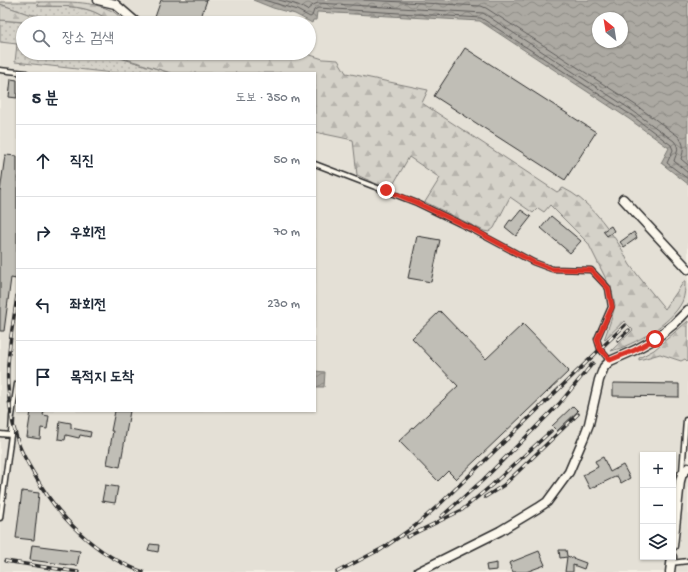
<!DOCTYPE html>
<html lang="ko">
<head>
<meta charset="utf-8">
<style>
	:root { --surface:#fff; --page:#f6f6f7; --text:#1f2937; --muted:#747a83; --line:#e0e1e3 }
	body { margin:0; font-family:"Gochi Hand","Poor Story",sans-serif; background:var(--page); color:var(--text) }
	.controls { position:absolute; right:12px; bottom:12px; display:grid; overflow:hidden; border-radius:0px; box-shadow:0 1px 3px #0004 }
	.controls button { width:36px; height:36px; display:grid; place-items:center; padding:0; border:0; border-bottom:1px solid var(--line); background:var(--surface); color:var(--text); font:20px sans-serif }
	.compass { position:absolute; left:592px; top:12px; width:36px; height:36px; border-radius:50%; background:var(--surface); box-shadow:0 1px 3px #0004; rotate:330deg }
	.stop { position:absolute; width:12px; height:12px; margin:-9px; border:3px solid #d93025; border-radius:50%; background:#fff }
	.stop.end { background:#d93025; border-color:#fff; box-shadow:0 1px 4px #0008 }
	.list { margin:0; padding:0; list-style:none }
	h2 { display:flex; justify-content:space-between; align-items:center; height:52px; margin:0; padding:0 16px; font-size:17px }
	h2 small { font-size:13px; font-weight:400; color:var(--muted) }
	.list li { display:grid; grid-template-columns:26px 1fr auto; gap:12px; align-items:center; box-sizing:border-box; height:72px; padding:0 16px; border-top:1px solid var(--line) }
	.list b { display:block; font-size:15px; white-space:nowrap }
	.list em { font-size:13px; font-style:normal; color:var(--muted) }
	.icon { flex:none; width:22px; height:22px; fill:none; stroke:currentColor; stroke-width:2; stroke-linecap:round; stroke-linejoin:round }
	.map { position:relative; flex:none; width:688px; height:572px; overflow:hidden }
	.search { position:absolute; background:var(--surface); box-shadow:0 1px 3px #0004; left:16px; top:16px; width:300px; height:44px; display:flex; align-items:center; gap:10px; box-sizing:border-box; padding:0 14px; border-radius:22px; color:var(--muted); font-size:15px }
	.panel { position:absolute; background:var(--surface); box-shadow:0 1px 3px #0004; left:16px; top:72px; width:300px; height:340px; border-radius:0px }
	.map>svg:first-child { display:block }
</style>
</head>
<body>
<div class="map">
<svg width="688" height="572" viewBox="0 0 688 572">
	<defs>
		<pattern id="grass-dots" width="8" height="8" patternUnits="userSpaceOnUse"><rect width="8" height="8" fill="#d5d2c9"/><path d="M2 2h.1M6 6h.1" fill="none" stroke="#b7b4ad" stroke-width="1.8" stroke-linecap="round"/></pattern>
		<pattern id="forest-firs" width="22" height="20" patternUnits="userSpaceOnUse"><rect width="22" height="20" fill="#d5d2c9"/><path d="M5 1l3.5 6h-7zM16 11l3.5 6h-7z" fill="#b7b4ad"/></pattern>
		<pattern id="water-waves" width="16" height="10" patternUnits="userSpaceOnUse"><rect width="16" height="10" fill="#aca9a2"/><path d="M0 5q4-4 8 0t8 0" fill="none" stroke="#8c8a84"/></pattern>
	</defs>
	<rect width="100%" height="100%" fill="#f3efe4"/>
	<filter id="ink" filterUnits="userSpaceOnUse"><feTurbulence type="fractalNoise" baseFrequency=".025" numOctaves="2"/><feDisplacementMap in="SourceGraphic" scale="8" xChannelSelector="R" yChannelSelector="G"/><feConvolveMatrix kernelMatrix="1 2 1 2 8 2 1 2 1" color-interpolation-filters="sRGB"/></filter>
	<g filter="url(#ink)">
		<!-- built -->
		<path fill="#e4e0d6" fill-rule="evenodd" d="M0,0h253l20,8 22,6 16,9 2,-3h3l1,-8 163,9 149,98 40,29 -8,16 27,20v388h-688zM23,23h286v30h-286zM17,73h298v338h-298zM643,455h30v102h-30z"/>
		<!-- grass -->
		<g fill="url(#grass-dots)" stroke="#807e7a">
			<path d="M0,2h39l-1,4c26,1 52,-3 73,17h-75l9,-6 -17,-3 -28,-10z"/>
			<polygon points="0,20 32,23 23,23 23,53 111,53 110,55 171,73 113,73 15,62 17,44 0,42"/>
		</g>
		<!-- forest -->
		<g fill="url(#forest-firs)" stroke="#807e7a">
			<path d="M39,2c24,0 54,-2 75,10 4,3 8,7 11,11h-14c-21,-20 -47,-16 -73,-17z"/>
			<polygon points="0,4 28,14 46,17 36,23 0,20"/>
			<path d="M111,53h61l17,6 2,-6h24l7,2 1,-2h81l19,6 15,1 8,13 82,17 -6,13 135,89 6,-4c25,12 42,35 57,58 4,6 6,13 10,19 11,15 23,29 35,44l20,-29c0,8 0,15 -3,22 -11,22 -48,43 -71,49l22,-21 -9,-9 -20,19 8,-23 3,-12 -3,-14 -24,-48 -38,-38 -6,7 -6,-4 -5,5 -23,-16 -16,31 -5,4 -5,-1 -59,-29 15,-24 -31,-21 -19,33 -33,-15 -4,-35 -38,-8v-59h-144l-61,-19z"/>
			<polygon points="688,321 688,362 685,359 681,361 660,354 639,360 639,358 654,350"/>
		</g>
		<!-- water -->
		<g fill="url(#water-waves)" stroke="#787772" fill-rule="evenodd">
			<path d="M253,0h435v184l-27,-21 8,-15 -40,-29 -149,-98 -163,-9 -1,8h-3l-1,3 -17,-9 -22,-6zM598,18h24v24h-24z"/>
			<polygon points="315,371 325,372 324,387 315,387"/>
		</g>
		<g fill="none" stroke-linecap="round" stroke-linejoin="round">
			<!-- shore -->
			<g stroke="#5f5d5b" stroke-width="1">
				<polyline points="264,0 297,10 310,17 312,16 314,10 318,8 481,18 631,115 671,145 673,150 667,163 688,179"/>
				<path d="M279,0l19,5 9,5 6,-5 5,-2 165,10 150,98 41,30c7,8 2,12 0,20l14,12"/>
				<path d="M364,0l117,6 5,2 151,98 41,30c7,8 6,14 3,23l7,6"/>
			</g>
		</g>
		<!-- building -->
		<g fill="#c0beb6" stroke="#2b2b2b">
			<polygon points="161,0 207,0 199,23 153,23"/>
			<polygon points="465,48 596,132 565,180 434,96"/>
			<polygon points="11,79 17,80 17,98 9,97"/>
			<polygon points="5,155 17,156 17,273 16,279 11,278 4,331 0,331 0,192"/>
			<polygon points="521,210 531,217 516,236 505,227 510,220 512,221"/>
			<polygon points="551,216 581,241 570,253 541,228"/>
			<polygon points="611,226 614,231 607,236 603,231"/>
			<polygon points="634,232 637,238 624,247 620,242"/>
			<polygon points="417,236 440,240 431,282 408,278"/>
			<polygon points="440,311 486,359 523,324 569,371 456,479 448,471 438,481 399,441 458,386 412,338"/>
			<polygon points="613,383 679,384 679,397 613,396"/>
			<polygon points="573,406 578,411 557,431 552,426"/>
			<polygon points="31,411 44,411 43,415 49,416 47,429 41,428 40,439 27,437"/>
			<polygon points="115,411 130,411 120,467 107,464 113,431 111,431"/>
			<polygon points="60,421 71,423 71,428 91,432 90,437 80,435 79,438 66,435 65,440 58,439"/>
			<polygon points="603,457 610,472 623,465 630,478 621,483 617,476 590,489 583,475 598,467 595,461"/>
			<polygon points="105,485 118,487 115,503 102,501"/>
			<polygon points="22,491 39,493 34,540 16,538"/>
			<polygon points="150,544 159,545 158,552 148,550"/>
			<polygon points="32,545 80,551 77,566 30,560"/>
			<polygon points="559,550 566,550 567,556 586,563 584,569 573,565 573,572 565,572 567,557 560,558"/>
			<polygon points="539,551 545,565 526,572 513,572 509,563"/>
			<polygon points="497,563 497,570 487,571 486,565"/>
		</g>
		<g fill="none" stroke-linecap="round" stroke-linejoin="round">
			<defs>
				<g id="lane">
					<polyline points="0,70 26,73"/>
					<polyline points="315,164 417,203 473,230 533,262 552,269 591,270 608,288 611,307 597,339 600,349 610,361"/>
					<polyline points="0,434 11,435 12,416 17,384"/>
					<polyline points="682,472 686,420"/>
					<polyline points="0,518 11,435"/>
					<polyline points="671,563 688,561"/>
				</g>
				<g id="street">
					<polyline points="98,0 115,4 137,23"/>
					<polyline points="623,199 688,269"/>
					<polyline points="673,546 680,481 682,474 688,468"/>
					<polyline points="418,572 500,531 538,508 547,502 569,472 584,437 589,424 599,380 604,367 610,361 635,350 655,339 674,324 688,310"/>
					<polyline points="670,572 672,557"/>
				</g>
			</defs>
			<!-- lane casing -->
			<use href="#lane" stroke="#2b2b2b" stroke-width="7"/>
			<!-- street casing -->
			<use href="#street" stroke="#2b2b2b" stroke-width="11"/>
			<!-- lane -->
			<use href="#lane" stroke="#fbf7ec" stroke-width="4"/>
			<!-- street -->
			<use href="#street" stroke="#fbf7ec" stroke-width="8"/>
			<defs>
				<g id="rail">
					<path d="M17,296c-4,30 -11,61 -9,91 1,16 3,33 8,48 3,14 11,27 18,39 24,43 61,81 109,98"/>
					<polyline points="618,340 629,330"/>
					<polyline points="485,497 504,485 578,414"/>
					<polyline points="441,517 483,480 559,404 593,363"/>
					<polyline points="407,537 462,510 492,485 551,431"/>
					<polyline points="379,551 415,526 441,503 625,325"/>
					<polyline points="5,561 78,572"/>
					<polyline points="337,572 383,548"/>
				</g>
			</defs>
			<!-- rail casing -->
			<use href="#rail" stroke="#2b2b2b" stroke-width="3.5"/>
			<!-- rail -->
			<use href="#rail" stroke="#fbf7ec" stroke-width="2" stroke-dasharray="6" stroke-linecap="butt"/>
		</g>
	</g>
	<g fill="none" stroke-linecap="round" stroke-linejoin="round" filter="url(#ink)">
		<!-- route -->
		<polyline stroke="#d93025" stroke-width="5" points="386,190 417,203 474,230 533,262 552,269 591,270 608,288 612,307 597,339 600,349 610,360 635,350 655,339"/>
	</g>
</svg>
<div class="controls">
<button>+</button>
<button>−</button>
<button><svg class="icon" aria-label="layers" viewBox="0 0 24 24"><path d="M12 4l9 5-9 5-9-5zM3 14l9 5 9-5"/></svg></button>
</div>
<svg class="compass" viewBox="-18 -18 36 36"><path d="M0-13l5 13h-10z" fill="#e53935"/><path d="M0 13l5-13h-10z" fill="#747a83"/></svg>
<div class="stop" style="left:655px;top:339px"></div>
<div class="stop end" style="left:386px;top:190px"></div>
<div class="search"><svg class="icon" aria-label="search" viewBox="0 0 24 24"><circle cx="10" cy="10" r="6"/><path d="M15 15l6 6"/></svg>장소 검색</div>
<section class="panel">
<h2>5 분<small>도보 · 350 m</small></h2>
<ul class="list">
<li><svg class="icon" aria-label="ahead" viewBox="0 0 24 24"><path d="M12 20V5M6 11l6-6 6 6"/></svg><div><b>직진</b></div><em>50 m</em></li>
<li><svg class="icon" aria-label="right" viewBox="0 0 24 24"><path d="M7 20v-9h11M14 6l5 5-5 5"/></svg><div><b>우회전</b></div><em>70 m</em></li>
<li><svg class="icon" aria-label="left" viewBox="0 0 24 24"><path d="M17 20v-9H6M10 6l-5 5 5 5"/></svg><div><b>좌회전</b></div><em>230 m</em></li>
<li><svg class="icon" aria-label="arrive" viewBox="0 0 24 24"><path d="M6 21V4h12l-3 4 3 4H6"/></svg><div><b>목적지 도착</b></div></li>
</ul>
</section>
</div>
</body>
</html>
